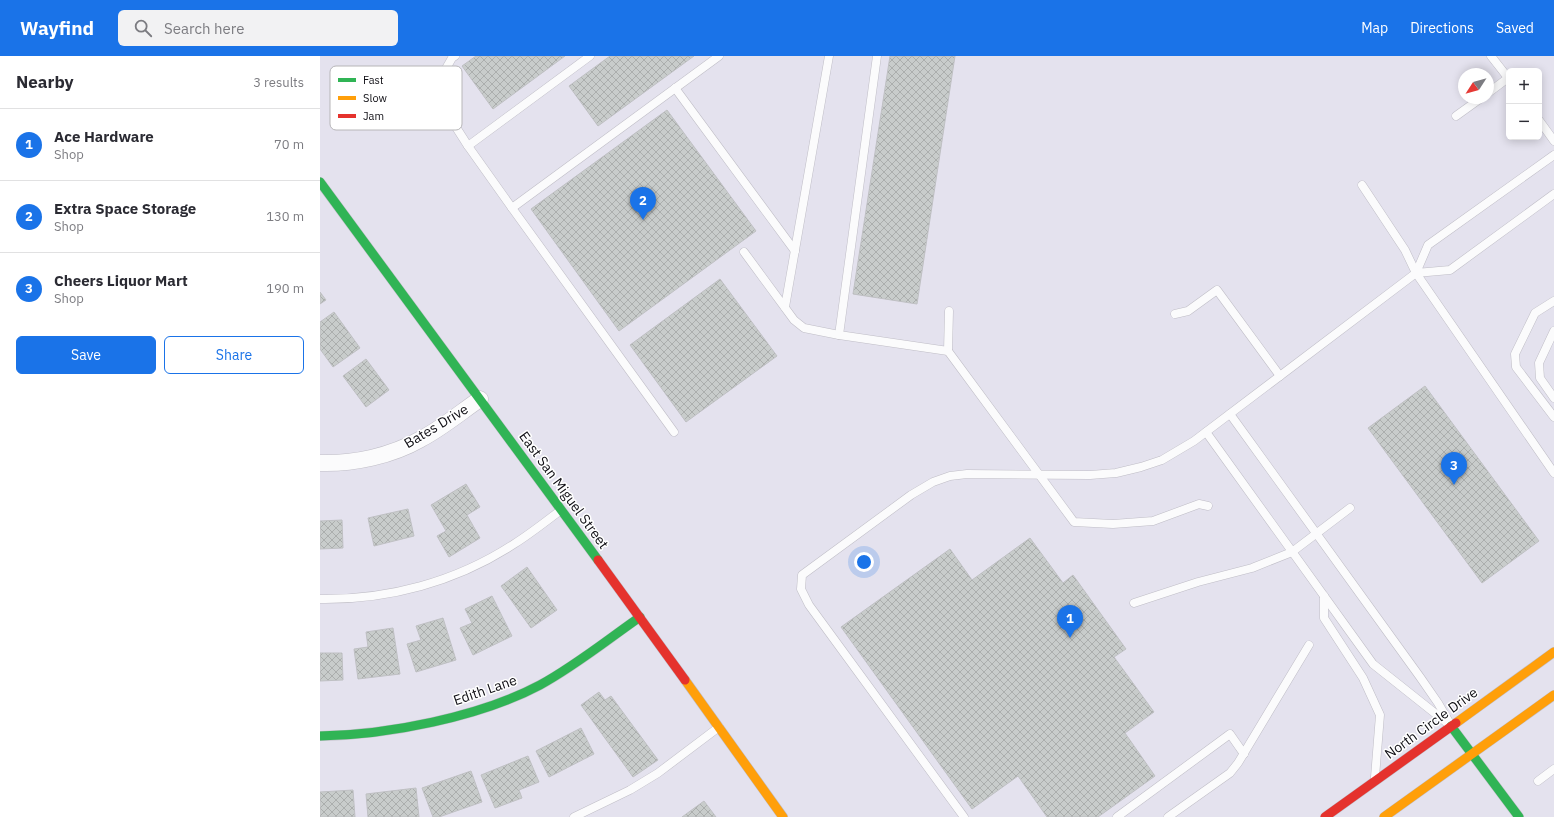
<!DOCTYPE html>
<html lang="en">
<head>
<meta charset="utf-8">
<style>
	:root { --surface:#fff; --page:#f2f2f3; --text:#2b2b33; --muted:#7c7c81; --line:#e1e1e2; --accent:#1a73e8 }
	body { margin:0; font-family:"IBM Plex Sans",sans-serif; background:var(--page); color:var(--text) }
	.controls { position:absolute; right:12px; top:12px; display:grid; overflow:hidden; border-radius:6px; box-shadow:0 2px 10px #0003 }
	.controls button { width:36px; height:36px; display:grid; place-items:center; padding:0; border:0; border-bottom:1px solid var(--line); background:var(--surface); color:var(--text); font:20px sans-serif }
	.compass { position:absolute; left:1138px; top:12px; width:36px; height:36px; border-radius:50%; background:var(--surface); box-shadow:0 2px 10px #0003; rotate:234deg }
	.you { position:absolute; left:544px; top:506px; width:14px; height:14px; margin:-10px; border:3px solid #fff; border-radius:50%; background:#1a73e8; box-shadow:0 0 0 6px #1a73e833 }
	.badge { display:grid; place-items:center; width:26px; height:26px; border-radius:50%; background:var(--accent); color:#fff; font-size:13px; font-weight:700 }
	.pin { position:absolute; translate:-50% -33px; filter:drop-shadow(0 1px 2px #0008) }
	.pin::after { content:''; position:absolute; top:21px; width:14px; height:12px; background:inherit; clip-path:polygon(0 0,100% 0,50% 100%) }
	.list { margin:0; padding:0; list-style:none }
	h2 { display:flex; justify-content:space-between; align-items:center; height:52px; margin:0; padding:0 16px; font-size:17px }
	h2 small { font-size:13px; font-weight:400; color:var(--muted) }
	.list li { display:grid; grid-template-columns:26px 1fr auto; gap:12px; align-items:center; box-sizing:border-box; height:72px; padding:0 16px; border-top:1px solid var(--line) }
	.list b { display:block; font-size:15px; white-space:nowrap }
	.list p { margin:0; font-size:13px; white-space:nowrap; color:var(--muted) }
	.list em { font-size:13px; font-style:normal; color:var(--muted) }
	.actions { display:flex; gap:8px; padding:12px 16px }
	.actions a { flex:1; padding:9px 0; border:1px solid var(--accent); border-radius:6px; text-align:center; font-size:14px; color:var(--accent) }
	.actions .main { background:var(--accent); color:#fff }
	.icon { flex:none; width:22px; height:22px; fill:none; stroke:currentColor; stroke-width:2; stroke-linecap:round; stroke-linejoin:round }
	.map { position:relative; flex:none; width:1234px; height:761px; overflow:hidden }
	header { display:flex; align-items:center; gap:24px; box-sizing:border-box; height:56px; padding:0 20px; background:var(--accent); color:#fff }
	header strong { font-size:19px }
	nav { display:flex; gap:22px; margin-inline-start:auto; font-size:14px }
	.search { width:280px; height:36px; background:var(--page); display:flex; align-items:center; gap:10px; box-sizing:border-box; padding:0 14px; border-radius:6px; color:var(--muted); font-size:15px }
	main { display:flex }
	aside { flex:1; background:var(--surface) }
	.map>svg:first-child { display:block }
</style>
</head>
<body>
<header>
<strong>Wayfind</strong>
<div class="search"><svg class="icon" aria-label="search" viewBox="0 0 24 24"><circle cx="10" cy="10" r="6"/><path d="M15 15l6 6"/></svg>Search here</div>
<nav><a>Map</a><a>Directions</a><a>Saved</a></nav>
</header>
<main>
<aside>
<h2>Nearby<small>3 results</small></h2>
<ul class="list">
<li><span class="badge">1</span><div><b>Ace Hardware</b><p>Shop</p></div><em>70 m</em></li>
<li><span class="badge">2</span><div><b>Extra Space Storage</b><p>Shop</p></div><em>130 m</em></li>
<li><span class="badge">3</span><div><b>Cheers Liquor Mart</b><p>Shop</p></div><em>190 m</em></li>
</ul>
<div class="actions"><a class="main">Save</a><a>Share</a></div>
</aside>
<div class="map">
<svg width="1234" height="761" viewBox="0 0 1234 761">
	<defs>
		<pattern id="building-cross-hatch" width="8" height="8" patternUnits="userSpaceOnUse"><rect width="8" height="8" fill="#c8cccb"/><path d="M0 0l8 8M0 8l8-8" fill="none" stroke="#abaead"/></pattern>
	</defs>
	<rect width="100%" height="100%" fill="#e4e2ee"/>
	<!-- building -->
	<g fill="url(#building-cross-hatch)" stroke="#bfc0c3">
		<polygon points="156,0 245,0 173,53 142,10"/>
		<polygon points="290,0 374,0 278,70 249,30"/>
		<polygon points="570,0 635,0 597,248 533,238"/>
		<polygon points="347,54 436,175 299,275 211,153"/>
		<polygon points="400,223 457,300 366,366 310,289"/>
		<polygon points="0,236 6,244 0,248"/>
		<polygon points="14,256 40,292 13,311 0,293 0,266"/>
		<polygon points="46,303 69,334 46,351 23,320"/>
		<polygon points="1105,330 1219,485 1162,527 1048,372"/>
		<polygon points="146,428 160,451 147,459 160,482 129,501 117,480 126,475 111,449"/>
		<polygon points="88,453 94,480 54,490 48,462"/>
		<polygon points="22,464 23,492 0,493 0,465"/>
		<polygon points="710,482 743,527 753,519 806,593 794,601 834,656 805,677 835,720 778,761 727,761 698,720 652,753 521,571 630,493 652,524"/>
		<polygon points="207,511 237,554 211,572 181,530"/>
		<polygon points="172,540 192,580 153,599 140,572 152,567 145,553"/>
		<polygon points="123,562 136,604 96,616 87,588 101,584 96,570"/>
		<polygon points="73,572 80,618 38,623 34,593 48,591 46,576"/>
		<polygon points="0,597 22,597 23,624 0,625"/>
		<polygon points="279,636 285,644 291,640 338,704 313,721 261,649"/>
		<polygon points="261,672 274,698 229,721 216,695"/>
		<polygon points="208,700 219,726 199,734 202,742 175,752 161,719"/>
		<polygon points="151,715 162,746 119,761 113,761 102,732"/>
		<polygon points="96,732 99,761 48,761 46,738"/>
		<polygon points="33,734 35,761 0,761 0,736"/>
		<polygon points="384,745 396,761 362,761"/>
	</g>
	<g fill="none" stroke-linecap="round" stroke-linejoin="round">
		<defs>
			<g id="lane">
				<polyline points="135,0 132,2 124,16 122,35 127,57 148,90 192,152 354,376"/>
				<polyline points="557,0 519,279 628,295"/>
				<polyline points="1171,0 1189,23"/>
				<polyline points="355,32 475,195"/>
				<polyline points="1168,37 1188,22"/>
				<polyline points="1136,60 1161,42"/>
				<polyline points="1219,64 1234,85"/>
				<polyline points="148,90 270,0"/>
				<polyline points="1234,99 1108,189 1096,217 1130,214 1234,138"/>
				<polyline points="1042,129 1085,194 1096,217 1234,417"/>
				<polyline points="192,152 399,0"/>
				<polyline points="424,196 474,264 484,272 519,279"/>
				<polyline points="1234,245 1215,257 1195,298 1196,311 1234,361"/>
				<polyline points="465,251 509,0"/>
				<polyline points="629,255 628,295 754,466 793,468 833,465 879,448 888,450"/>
				<polyline points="855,258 868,255 897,234 960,320"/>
				<polyline points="1234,275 1219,307 1220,322 1234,342"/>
				<polyline points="910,358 1100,621 1118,647 1129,666"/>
				<polyline points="886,376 1053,608 1131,670"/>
				<polyline points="1004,540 1004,562 1043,622 1060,659 1055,721"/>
				<path d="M0,543c68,1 136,-17 194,-55 16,-10 31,-22 47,-34"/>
				<polyline points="814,547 878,526 932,512 972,496 1030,452"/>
				<polyline points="1218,725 1234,713"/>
				<polyline points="254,761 310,734 338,717 399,671"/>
				<polyline points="644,761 489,549 481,533 482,519 591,439 613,426 630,420 647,418 770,419 796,417 821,411 842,404 874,385 1096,217"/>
				<polyline points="797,761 910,678 924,698"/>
				<polyline points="848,761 910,717 918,707 989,589"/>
			</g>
			<path id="street" d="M0,407c34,1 71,-7 101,-24 21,-11 40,-27 59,-40"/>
			<g id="fast">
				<polyline points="0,126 278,504"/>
				<polyline points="1131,670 1199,761"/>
				<path d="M0,680c67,-1 160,-19 220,-51 35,-19 67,-45 100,-68"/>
			</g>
			<g id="slow">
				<polyline points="365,624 463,761"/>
				<polyline points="1136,667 1234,596"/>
				<polyline points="1064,761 1234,639"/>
			</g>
			<g id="jam">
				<polyline points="278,504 365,624"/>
				<polyline points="1005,761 1136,667"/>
			</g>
		</defs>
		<!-- lane casing -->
		<use href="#lane" stroke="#bfbdc6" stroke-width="9"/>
		<!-- street casing -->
		<use href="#street" stroke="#bfbdc6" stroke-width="17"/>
		<!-- fast casing -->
		<use href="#fast" stroke="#bfbdc6" stroke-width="10"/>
		<!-- slow casing -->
		<use href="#slow" stroke="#bfbdc6" stroke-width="10"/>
		<!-- jam casing -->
		<use href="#jam" stroke="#bfbdc6" stroke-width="10"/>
		<!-- lane -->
		<use href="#lane" stroke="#fbfbfc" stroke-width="8"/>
		<!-- street -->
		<use href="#street" stroke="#fbfbfc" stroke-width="16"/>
		<!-- fast -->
		<use href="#fast" stroke="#30b455" stroke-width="9"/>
		<!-- slow -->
		<use href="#slow" stroke="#ff9f0a" stroke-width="9"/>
		<!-- jam -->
		<use href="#jam" stroke="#e5322d" stroke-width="9"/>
	</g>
	<g text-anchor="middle" stroke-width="3" stroke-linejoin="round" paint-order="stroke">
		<!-- street labels -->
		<g font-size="14" fill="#0e0d13" stroke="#fff">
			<text transform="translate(116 370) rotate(-31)" y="5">Bates Drive</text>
			<text transform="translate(244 434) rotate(54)" y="5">East San Miguel Street</text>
			<text transform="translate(165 634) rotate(-19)" y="5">Edith Lane</text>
			<text transform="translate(1111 667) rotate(-36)" y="5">North Circle Drive</text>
		</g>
	</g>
	<!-- legend -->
	<rect x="10" y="10" width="132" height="64" rx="6" fill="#fff" stroke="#b7b6b8" stroke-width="1"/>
	<rect x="18" y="22" width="18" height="4" fill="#30b455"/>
	<rect x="18" y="40" width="18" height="4" fill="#ff9f0a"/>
	<rect x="18" y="58" width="18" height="4" fill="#e5322d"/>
	<g font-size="11" fill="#0e0d13">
		<text x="43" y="28">Fast</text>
		<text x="43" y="46">Slow</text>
		<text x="43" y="64">Jam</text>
	</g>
</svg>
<div class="controls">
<button>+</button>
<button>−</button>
</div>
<svg class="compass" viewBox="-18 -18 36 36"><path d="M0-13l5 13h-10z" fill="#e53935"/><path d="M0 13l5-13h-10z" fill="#7c7c81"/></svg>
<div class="you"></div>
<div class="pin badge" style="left:750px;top:582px">1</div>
<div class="pin badge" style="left:323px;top:164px">2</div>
<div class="pin badge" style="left:1134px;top:429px">3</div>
</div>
</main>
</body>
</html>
